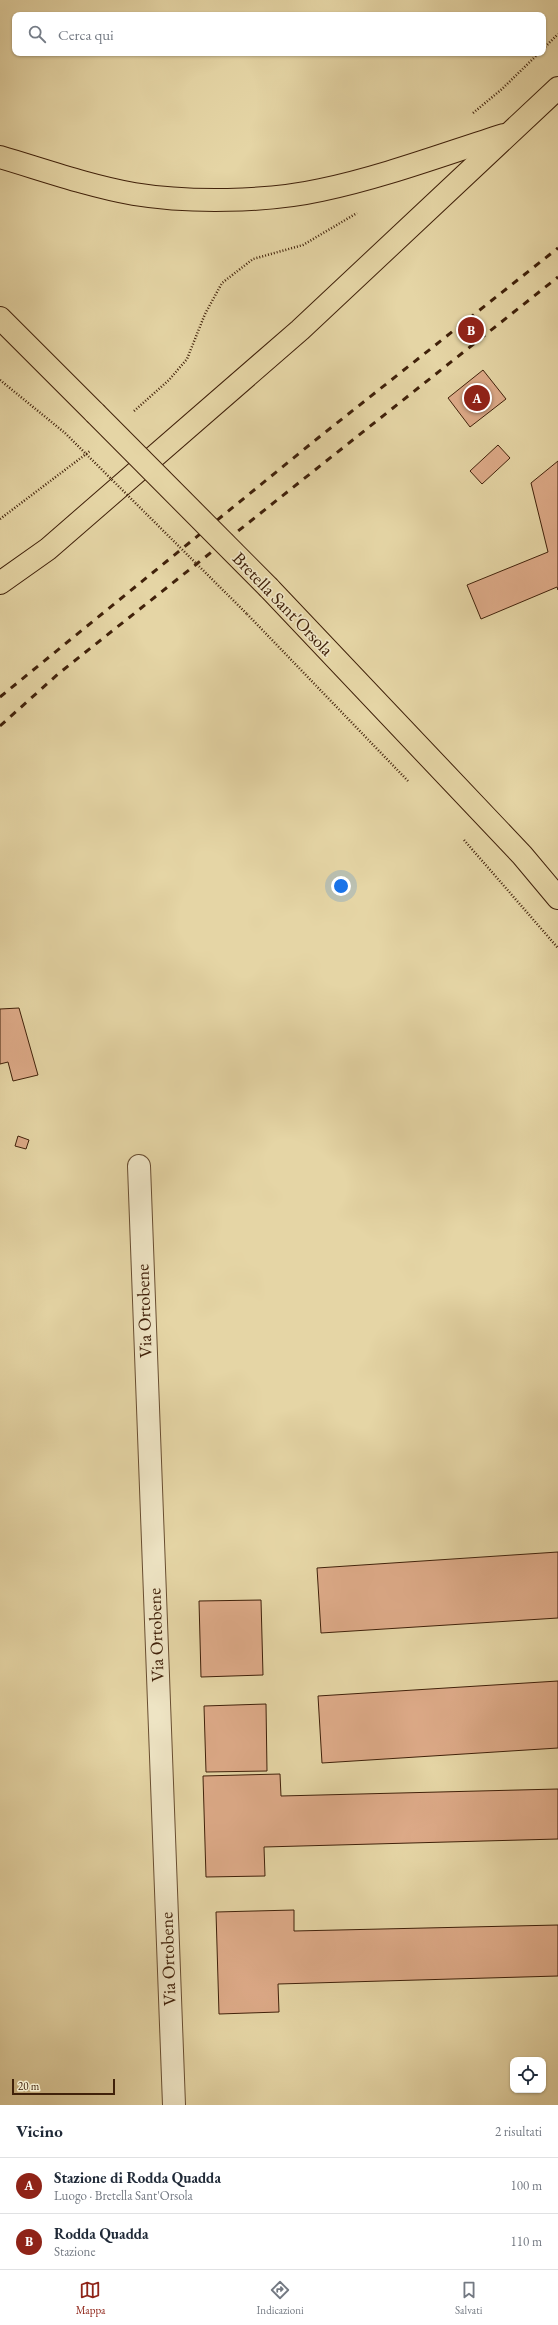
<!DOCTYPE html>
<html lang="it">
<head>
<meta charset="utf-8">
<style>
	:root { --surface:#fff; --page:#f6f6f7; --text:#1f2937; --muted:#747a83; --line:#e0e1e3; --accent:#8f2418 }
	body { margin:0; font-family:"EB Garamond",serif; background:var(--page); color:var(--text) }
	.controls { position:absolute; right:12px; bottom:12px; display:grid; overflow:hidden; border-radius:8px; box-shadow:0 1px 3px #0004 }
	.controls button { width:36px; height:36px; display:grid; place-items:center; padding:0; border:0; border-bottom:1px solid var(--line); background:var(--surface); color:var(--text); font:20px sans-serif }
	.scale { position:absolute; left:12px; bottom:10px; width:103px; box-sizing:border-box; padding-left:4px; border:2px solid #40210a; border-top:0; font-size:11px; line-height:14px; white-space:nowrap; color:#40210a; -webkit-text-stroke:3px #eee4c4; paint-order:stroke }
	.you { position:absolute; left:341px; top:886px; width:14px; height:14px; margin:-10px; border:3px solid #fff; border-radius:50%; background:#1a73e8; box-shadow:0 0 0 6px #1a73e833 }
	.badge { display:grid; place-items:center; width:26px; height:26px; border-radius:50%; background:var(--accent); color:#fff; font-size:13px; font-weight:700 }
	.pin { position:absolute; translate:-50% -50%; border:2px solid #fff; box-shadow:0 1px 4px #0006 }
	.list { margin:0; padding:0; list-style:none }
	h2 { display:flex; justify-content:space-between; align-items:center; height:52px; margin:0; padding:0 16px; font-size:17px }
	h2 small { font-size:13px; font-weight:400; color:var(--muted) }
	.list li { display:grid; grid-template-columns:26px 1fr auto; gap:12px; align-items:center; box-sizing:border-box; height:56px; padding:0 16px; border-top:1px solid var(--line) }
	.list b { display:block; font-size:15px; white-space:nowrap }
	.list p { margin:0; font-size:13px; white-space:nowrap; color:var(--muted) }
	.list em { font-size:13px; font-style:normal; color:var(--muted) }
	.icon { flex:none; width:22px; height:22px; fill:none; stroke:currentColor; stroke-width:2; stroke-linecap:round; stroke-linejoin:round }
	.map { position:relative; flex:none; width:558px; height:2105px; overflow:hidden }
	.search { position:absolute; background:var(--surface); box-shadow:0 1px 3px #0004; left:12px; right:12px; top:12px; height:44px; display:flex; align-items:center; gap:10px; box-sizing:border-box; padding:0 14px; border-radius:8px; color:var(--muted); font-size:15px }
	.sheet { height:164px; background:var(--surface) }
	nav { display:flex; justify-content:space-around; align-items:center; box-sizing:border-box; height:56px; border-top:1px solid var(--line); background:var(--surface); font-size:11px; color:var(--muted) }
	nav a { display:grid; justify-items:center; gap:2px }
	nav .on { color:var(--accent) }
	.map>svg:first-child { display:block }
</style>
</head>
<body>
<div class="map">
<svg width="558" height="2105" viewBox="0 0 558 2105">
	<rect width="100%" height="100%" fill="#e5d5a5"/>
	<filter id="stains"><feTurbulence type="fractalNoise" baseFrequency=".005" numOctaves="4"/><feColorMatrix values="0 0 0 0 .2 0 0 0 0 .09 0 0 0 0 .02 0 0 0 .5 -.17"/></filter>
	<radialGradient id="worn" r=".72"><stop offset=".6" stop-color="#630" stop-opacity="0"/><stop offset="1" stop-color="#630" stop-opacity=".3"/></radialGradient>
	<!-- building -->
	<g fill="#da8" stroke="#40210a">
		<polygon points="483,370 506,399 470,427 448,398"/>
		<polygon points="498,445 510,458 482,484 470,471"/>
		<polygon points="558,461 558,590 557,587 481,619 467,585 548,552 531,483"/>
		<polygon points="19,1008 38,1075 13,1081 8,1062 0,1064 0,1009"/>
		<polygon points="18,1136 29,1140 26,1149 15,1146"/>
		<polygon points="558,1552 558,1618 321,1633 317,1568"/>
		<polygon points="261,1600 263,1675 201,1677 199,1601"/>
		<polygon points="558,1681 558,1748 322,1763 318,1696"/>
		<polygon points="266,1704 267,1771 206,1772 204,1706"/>
		<polygon points="280,1774 281,1796 558,1789 558,1839 264,1847 265,1876 206,1877 203,1776"/>
		<polygon points="294,1910 294,1931 558,1925 558,1976 278,1984 279,2012 219,2014 216,1912"/>
	</g>
	<g fill="none" stroke-linecap="round" stroke-linejoin="round">
		<defs>
			<polyline id="minor" points="139,1166 174,2105"/>
			<g id="primary">
				<path d="M0,157c44,13 89,29 134,37 55,9 133,8 187,-4 62,-13 123,-36 183,-55"/>
				<polyline points="0,318 95,413"/>
				<polyline points="0,583 48,549 300,330 558,88"/>
				<polyline points="269,588 522,855 558,898"/>
			</g>
		</defs>
		<!-- minor casing -->
		<use href="#minor" stroke="#694e31" stroke-width="24"/>
		<!-- primary casing -->
		<use href="#primary" stroke="#40210a" stroke-width="24"/>
		<!-- path -->
		<g stroke="#40210a" stroke-width="2.5" stroke-dasharray="1 2" stroke-linecap="butt">
			<polyline points="543,49 558,34"/>
			<polyline points="473,113 502,89 539,53"/>
			<polyline points="0,380 65,433"/>
			<polyline points="134,411 169,380 187,359 205,314 222,283 253,259 303,245 357,213"/>
			<polyline points="0,519 90,451"/>
			<polyline points="247,614 408,781"/>
			<polyline points="464,840 558,948"/>
		</g>
		<!-- minor -->
		<use href="#minor" stroke="#eee4c4" stroke-width="22"/>
		<!-- primary -->
		<use href="#primary" stroke="#e5d5a5" stroke-width="22"/>
		<!-- rail -->
		<g stroke="#40210a" stroke-width="3" stroke-dasharray="7 7" stroke-linecap="butt">
			<polyline points="0,697 318,438 558,248"/>
			<polyline points="0,726 58,674 558,277"/>
		</g>
		<defs>
			<polyline id="primary-bridge" points="95,413 269,588"/>
		</defs>
		<!-- primary-bridge casing -->
		<use href="#primary-bridge" stroke="#40210a" stroke-width="24" stroke-linecap="butt"/>
		<!-- path-bridge -->
		<polyline stroke="#40210a" stroke-width="2.5" stroke-dasharray="1 2" stroke-linecap="butt" points="65,433 247,614"/>
		<!-- primary-bridge -->
		<use href="#primary-bridge" stroke="#e5d5a5" stroke-width="22"/>
	</g>
	<g text-anchor="middle" stroke-width="3.5" stroke-linejoin="round" paint-order="stroke">
		<!-- street labels -->
		<g font-size="18" fill="#40210a" stroke="#eee4c4">
			<text transform="translate(283 604) rotate(46)" y="6">Bretella Sant'Orsola</text>
			<text transform="translate(144 1311) rotate(-92)" y="6">Via Ortobene</text>
			<text transform="translate(156 1635) rotate(-92)" y="6">Via Ortobene</text>
			<text transform="translate(168 1959) rotate(-92)" y="6">Via Ortobene</text>
		</g>
	</g>
	<rect width="100%" height="100%" filter="url(#stains)"/>
	<rect width="100%" height="100%" fill="url(#worn)"/>
</svg>
<div class="controls">
<button><svg class="icon" aria-label="locate" viewBox="0 0 24 24"><circle cx="12" cy="12" r="6"/><path d="M12 2v4M12 18v4M2 12h4M18 12h4"/></svg></button>
</div>
<div class="scale">20 m</div>
<div class="you"></div>
<div class="pin badge" style="left:477px;top:398px">A</div>
<div class="pin badge" style="left:471px;top:330px">B</div>
<div class="search"><svg class="icon" aria-label="search" viewBox="0 0 24 24"><circle cx="10" cy="10" r="6"/><path d="M15 15l6 6"/></svg>Cerca qui</div>
</div>
<section class="sheet">
<h2>Vicino<small>2 risultati</small></h2>
<ul class="list">
<li><span class="badge">A</span><div><b>Stazione di Rodda Quadda</b><p>Luogo · Bretella Sant'Orsola</p></div><em>100 m</em></li>
<li><span class="badge">B</span><div><b>Rodda Quadda</b><p>Stazione</p></div><em>110 m</em></li>
</ul>
</section>
<nav>
<a class="on"><svg class="icon" aria-label="map" viewBox="0 0 24 24"><path d="M3 6l6-2 6 2 6-2v14l-6 2-6-2-6 2zM9 4v14M15 6v14"/></svg>Mappa</a>
<a><svg class="icon" aria-label="directions" viewBox="0 0 24 24"><path d="M12 3l9 9-9 9-9-9zM9 14v-3h6M13 9l2 2-2 2"/></svg>Indicazioni</a>
<a><svg class="icon" aria-label="saved" viewBox="0 0 24 24"><path d="M7 4h10v16l-5-4-5 4z"/></svg>Salvati</a>
</nav>
</body>
</html>
